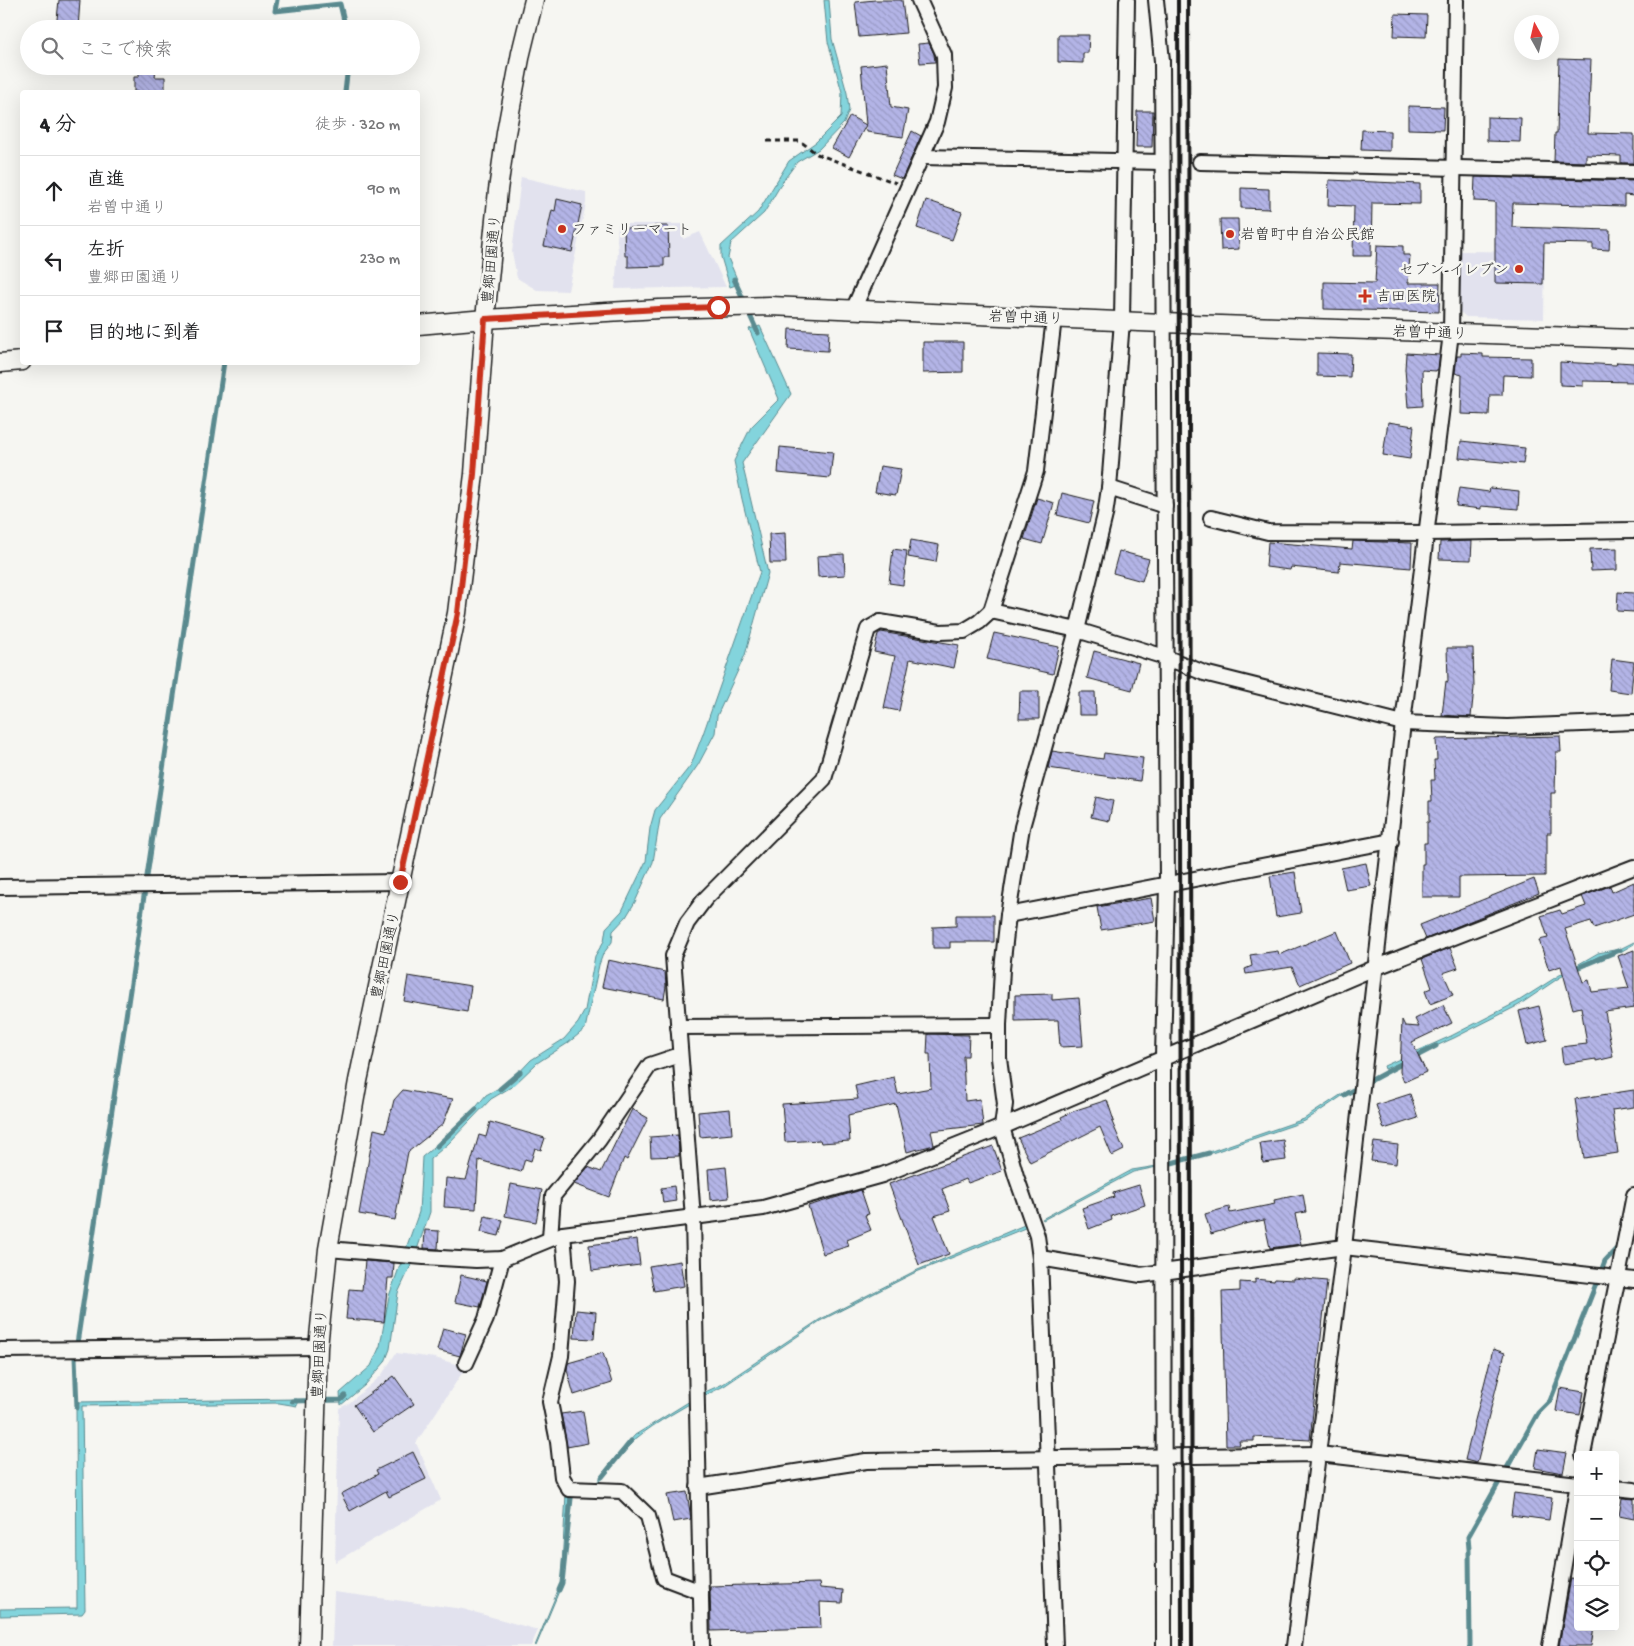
<!DOCTYPE html>
<html lang="ja">
<head>
<meta charset="utf-8">
<style>
	:root { --surface:#fff; --page:#f6f6f6; --text:#202124; --muted:#757577; --line:#e0e0e0 }
	body { margin:0; font-family:"Gochi Hand","Klee One",sans-serif; background:var(--page); color:var(--text) }
	.controls { position:absolute; right:15px; bottom:15px; display:grid; overflow:hidden; border-radius:5px; box-shadow:0 5px 20px #0002 }
	.controls button { width:45px; height:45px; display:grid; place-items:center; padding:0; border:0; border-bottom:1px solid var(--line); background:var(--surface); color:var(--text); font:25px sans-serif }
	.compass { position:absolute; left:1514px; top:15px; width:45px; height:45px; border-radius:50%; background:var(--surface); box-shadow:0 5px 20px #0002; rotate:352deg }
	.stop { position:absolute; width:15px; height:15px; margin:-11px; border:4px solid #c8321e; border-radius:50%; background:#fff }
	.stop.end { background:#c8321e; border-color:#fff; box-shadow:0 1px 5px #0008 }
	.list { margin:0; padding:0; list-style:none }
	h2 { display:flex; justify-content:space-between; align-items:center; height:65px; margin:0; padding:0 20px; font-size:21px }
	h2 small { font-size:16px; font-weight:400; color:var(--muted) }
	.list li { display:grid; grid-template-columns:32px 1fr auto; gap:15px; align-items:center; box-sizing:border-box; height:70px; padding:0 20px; border-top:1px solid var(--line) }
	.list b { display:block; font-size:19px; white-space:nowrap }
	.list p { margin:0; font-size:16px; white-space:nowrap; color:var(--muted) }
	.list em { font-size:16px; font-style:normal; color:var(--muted) }
	.icon { flex:none; width:28px; height:28px; fill:none; stroke:currentColor; stroke-width:2; stroke-linecap:round; stroke-linejoin:round }
	.map { position:relative; flex:none; width:1634px; height:1646px; overflow:hidden }
	.search { position:absolute; background:var(--surface); box-shadow:0 5px 20px #0002; left:20px; top:20px; width:400px; height:55px; display:flex; align-items:center; gap:12px; box-sizing:border-box; padding:0 18px; border-radius:28px; color:var(--muted); font-size:19px }
	.panel { position:absolute; background:var(--surface); box-shadow:0 5px 20px #0002; left:20px; top:90px; width:400px; height:275px; border-radius:5px }
	.map>svg:first-child { display:block }
</style>
</head>
<body>
<div class="map">
<svg width="1634" height="1646" viewBox="0 0 1634 1646">
	<defs>
		<pattern id="building-back-hatch" width="6" height="6" patternUnits="userSpaceOnUse" patternTransform="scale(1.25)"><rect width="6" height="6" fill="#b3b4e6"/><path d="M-1 5l2 2M0 0l6 6M5-1l2 2" fill="none" stroke="#999ac5"/></pattern>
	</defs>
	<rect width="100%" height="100%" fill="#f6f6f2"/>
	<filter id="ink" filterUnits="userSpaceOnUse"><feTurbulence type="fractalNoise" baseFrequency=".02" numOctaves="2"/><feDisplacementMap in="SourceGraphic" scale="10" xChannelSelector="R" yChannelSelector="G"/><feConvolveMatrix kernelMatrix="1 2 1 2 8 2 1 2 1" color-interpolation-filters="sRGB"/></filter>
	<g filter="url(#ink)">
		<!-- built -->
		<g fill="#e2e2ee">
			<polygon points="521,177 586,192 586,203 568,291 537,290 517,278 512,252"/>
			<polygon points="618,224 686,224 683,239 700,232 726,287 615,289 618,250 617,240"/>
			<polygon points="1460,251 1545,252 1544,319 1466,317 1459,311"/>
			<polygon points="396,1353 435,1358 466,1367 416,1443 441,1500 335,1562 339,1408 348,1404 381,1376"/>
			<polygon points="334,1592 463,1609 538,1630 531,1646 332,1646"/>
		</g>
		<!-- water -->
		<g fill="#83d4dc" stroke="#5a8a8f">
			<polygon points="824,0 829,0 832,39 847,93 849,110 844,123 819,149 797,162 783,181 764,213 731,243 728,258 739,284 730,287 721,257 721,246 758,212 789,161 816,142 841,117 842,92 828,42"/>
			<polygon points="760,326 791,394 742,463 768,573 745,655 717,716 715,733 698,765 660,819 653,862 635,902 626,917 613,931 612,942 603,954 599,965 585,1029 568,1043 537,1063 513,1086 491,1099 448,1144 430,1159 430,1212 413,1261 398,1293 390,1349 385,1362 365,1385 341,1405 340,1393 371,1366 380,1346 389,1296 419,1212 422,1157 463,1123 486,1095 510,1082 531,1060 564,1039 578,1023 585,1010 595,956 604,941 606,928 622,911 646,861 650,828 655,810 691,765 703,734 760,572 742,499 734,461 751,427 779,399 749,329"/>
			<polygon points="1634,942 1634,944 1622,951 1599,956 1559,978 1519,1005 1454,1038 1385,1069 1384,1066 1451,1036 1517,1002 1558,976 1598,953 1620,949"/>
			<polygon points="1348,1090 1348,1092 1305,1121 1203,1156 1203,1154 1304,1119"/>
			<polygon points="1157,1166 1157,1167 1133,1172 1043,1220 1042,1219 1132,1170"/>
			<polygon points="1029,1223 1030,1226 914,1273 820,1321 724,1386 706,1395 705,1392 723,1384 819,1320 913,1272"/>
			<polygon points="297,1399 297,1406 279,1403 82,1406 85,1610 82,1614 0,1616 0,1609 77,1608 76,1402"/>
			<path d="M690,1401l1,2c-27,16 -52,29 -72,52 -7,7 -17,28 -25,29l4,-3 18,-25 19,-21z"/>
			<polygon points="566,1494 569,1495 562,1584 536,1646 535,1646 561,1583"/>
		</g>
		<g fill="none" stroke-linecap="round" stroke-linejoin="round">
			<!-- stream -->
			<g stroke="#5a8a8f" stroke-width="5">
				<polyline points="277,0 275,11 340,4 346,29"/>
				<polyline points="345,92 348,66"/>
				<polyline points="734,279 745,303"/>
				<polyline points="748,311 758,333"/>
				<polyline points="1572,970 1620,950"/>
				<polyline points="1413,1058 1436,1046"/>
				<polyline points="500,1089 520,1072"/>
				<polyline points="1344,1095 1405,1062"/>
				<polyline points="437,1146 476,1109"/>
				<polyline points="1164,1165 1209,1153"/>
				<polyline points="292,1401 341,1400 345,1396"/>
				<polyline points="77,1408 75,1357 224,362"/>
				<polyline points="602,1477 631,1441"/>
				<polyline points="559,1590 562,1583 572,1489"/>
				<polyline points="1470,1646 1469,1549 1468,1537 1538,1413 1550,1401 1605,1261 1620,1245"/>
			</g>
		</g>
		<!-- building -->
		<g fill="url(#building-back-hatch)" stroke="#1c1c1c">
			<polygon points="59,0 80,0 78,29 56,29"/>
			<polygon points="875,0 902,0 906,33 859,37 855,2"/>
			<polygon points="1395,14 1427,15 1426,37 1394,36"/>
			<polygon points="1058,35 1089,35 1088,53 1083,53 1083,63 1058,62"/>
			<polygon points="929,43 934,54 935,62 920,63 918,44"/>
			<polygon points="1559,59 1591,60 1588,133 1634,134 1634,163 1621,163 1621,156 1586,155 1586,162 1554,161 1555,133 1557,133"/>
			<polygon points="887,63 891,107 908,110 903,137 867,132 866,125 849,157 832,148 850,116 866,125 861,66"/>
			<polygon points="139,66 156,66 155,77 165,77 165,92 134,92 134,77 139,77"/>
			<polygon points="1408,106 1444,107 1443,130 1408,129"/>
			<polygon points="1137,111 1153,111 1152,147 1136,147"/>
			<polygon points="1487,117 1521,118 1520,142 1487,141"/>
			<polygon points="1362,130 1390,131 1390,151 1361,150"/>
			<polygon points="912,131 921,136 902,179 892,175"/>
			<polygon points="1475,177 1634,181 1634,196 1624,195 1624,206 1513,203 1512,227 1610,230 1609,250 1593,249 1593,244 1544,243 1543,284 1495,283 1495,202 1474,201"/>
			<polygon points="1329,180 1420,184 1420,204 1372,203 1371,256 1353,256 1354,206 1328,205"/>
			<polygon points="1241,188 1269,189 1269,209 1241,208"/>
			<polygon points="557,199 582,205 572,252 544,246 552,210 555,211"/>
			<polygon points="926,200 962,212 952,240 917,228"/>
			<polygon points="1220,219 1238,219 1239,249 1221,250"/>
			<polygon points="654,226 668,226 669,257 664,257 664,266 628,267 628,256 625,256 624,228 654,228"/>
			<polygon points="1377,245 1403,246 1403,255 1410,255 1408,283 1440,283 1439,312 1324,309 1324,282 1375,283"/>
			<polygon points="789,329 829,331 828,351 788,349"/>
			<polygon points="923,342 963,342 963,372 923,373"/>
			<polygon points="1317,353 1351,354 1350,377 1317,376"/>
			<polygon points="1406,353 1440,355 1438,370 1436,370 1436,371 1422,370 1423,406 1408,407 1405,369"/>
			<polygon points="1461,353 1483,354 1483,357 1531,358 1531,376 1503,375 1502,395 1490,395 1489,415 1461,414 1462,375 1455,373 1457,356 1461,356"/>
			<polygon points="1560,362 1616,365 1617,362 1634,363 1634,382 1583,381 1583,386 1560,385"/>
			<polygon points="1388,422 1414,426 1410,459 1383,455"/>
			<polygon points="1461,441 1525,448 1523,464 1459,458"/>
			<polygon points="780,447 833,452 830,478 778,473"/>
			<polygon points="880,466 901,469 896,495 875,492"/>
			<polygon points="1459,488 1489,492 1490,488 1519,491 1518,509 1481,506 1481,509 1456,506"/>
			<polygon points="1062,493 1094,501 1089,523 1057,515"/>
			<polygon points="1037,498 1054,503 1042,544 1024,539"/>
			<polygon points="785,533 786,563 770,563 769,534"/>
			<polygon points="911,540 939,545 936,562 908,557"/>
			<polygon points="1353,541 1412,543 1411,568 1340,562 1339,572 1291,567 1290,570 1266,567 1268,542 1352,549"/>
			<polygon points="1472,541 1471,560 1439,559 1440,542"/>
			<polygon points="1617,548 1617,570 1591,571 1590,549"/>
			<polygon points="893,549 907,551 903,585 889,583"/>
			<polygon points="1119,551 1149,559 1142,581 1113,573"/>
			<polygon points="844,554 845,575 818,577 817,556"/>
			<polygon points="1618,592 1634,593 1634,612 1617,611"/>
			<polygon points="881,632 959,645 954,668 910,659 899,711 884,708 895,656 874,652 878,634"/>
			<polygon points="994,633 1059,647 1053,674 987,659"/>
			<polygon points="1447,648 1473,648 1474,688 1471,717 1442,715 1446,681 1448,682"/>
			<polygon points="1094,651 1139,663 1132,690 1087,678"/>
			<polygon points="1612,659 1634,662 1631,693 1609,690"/>
			<polygon points="1020,691 1039,691 1039,719 1019,719"/>
			<polygon points="1079,692 1095,692 1096,715 1079,715"/>
			<polygon points="1560,736 1561,752 1556,752 1555,793 1551,793 1551,833 1547,833 1547,855 1545,855 1545,876 1459,877 1459,897 1422,897 1422,864 1424,864 1424,843 1427,843 1427,822 1429,822 1429,801 1432,801 1431,780 1435,780 1434,760 1437,760 1436,739"/>
			<polygon points="1052,751 1103,759 1104,753 1143,758 1140,781 1048,768"/>
			<polygon points="1096,797 1113,801 1109,821 1091,817"/>
			<polygon points="1366,863 1371,886 1346,890 1341,868"/>
			<polygon points="1295,872 1301,913 1276,917 1270,876"/>
			<polygon points="1534,879 1539,893 1426,939 1420,925"/>
			<polygon points="1634,882 1634,914 1594,928 1591,921 1565,929 1583,982 1589,980 1592,992 1629,988 1618,956 1634,950 1634,1008 1605,1012 1613,1057 1596,1061 1596,1059 1563,1064 1561,1047 1587,1044 1581,1007 1573,1009 1561,966 1549,970 1539,940 1548,938 1541,916 1560,910 1562,914 1586,906 1582,896 1610,886 1612,892"/>
			<polygon points="1151,898 1155,921 1101,930 1097,907"/>
			<polygon points="956,915 994,915 994,942 950,942 950,948 933,948 933,927 956,926"/>
			<polygon points="1337,931 1350,963 1300,985 1292,967 1246,974 1245,969 1252,966 1250,955 1278,951 1279,955"/>
			<polygon points="1450,948 1458,968 1443,973 1453,995 1430,1004 1425,991 1432,988 1422,959"/>
			<polygon points="608,960 665,972 666,986 664,999 602,987"/>
			<polygon points="408,976 471,986 467,1012 404,1001"/>
			<polygon points="1052,994 1052,1000 1079,998 1083,1046 1060,1047 1058,1020 1015,1021 1015,995"/>
			<polygon points="1443,1005 1452,1023 1412,1042 1426,1072 1404,1082 1400,1072 1402,1020 1405,1026 1419,1027 1415,1019"/>
			<polygon points="1539,1006 1547,1040 1527,1045 1519,1011"/>
			<polygon points="928,1034 969,1035 968,1056 963,1056 965,1101 980,1099 983,1125 931,1131 934,1145 907,1152 896,1104 848,1115 850,1141 821,1143 820,1140 785,1142 782,1104 858,1099 855,1086 894,1077 898,1094 931,1088 930,1054 927,1054"/>
			<polygon points="403,1090 453,1099 443,1124 408,1152 395,1220 359,1214 374,1129 386,1132 394,1100"/>
			<polygon points="1634,1090 1634,1107 1612,1110 1618,1153 1584,1158 1575,1099"/>
			<polygon points="1410,1094 1418,1118 1384,1129 1376,1105"/>
			<polygon points="1107,1100 1114,1121 1112,1122 1124,1150 1112,1156 1100,1127 1030,1162 1018,1138 1062,1120 1061,1117 1076,1110"/>
			<polygon points="632,1109 648,1118 627,1160 624,1158 609,1197 574,1184 588,1167 601,1172"/>
			<polygon points="730,1109 732,1134 700,1137 698,1112"/>
			<polygon points="490,1122 545,1138 541,1150 535,1148 531,1161 525,1159 521,1172 479,1160 476,1209 444,1207 446,1178 466,1180 479,1135 486,1137"/>
			<polygon points="678,1135 679,1156 651,1157 650,1137"/>
			<polygon points="1283,1140 1286,1160 1263,1163 1260,1143"/>
			<polygon points="1374,1142 1398,1145 1396,1164 1371,1161"/>
			<polygon points="993,1146 1002,1171 968,1183 966,1179 942,1189 950,1211 934,1216 949,1254 919,1265 889,1184"/>
			<polygon points="726,1167 729,1198 710,1200 708,1169"/>
			<polygon points="511,1184 542,1190 536,1222 505,1216"/>
			<polygon points="1139,1185 1145,1205 1111,1216 1112,1220 1089,1229 1082,1208 1114,1197 1113,1193"/>
			<polygon points="674,1186 676,1201 663,1203 661,1188"/>
			<polygon points="861,1190 869,1214 865,1215 871,1230 847,1240 849,1246 823,1254 808,1206"/>
			<polygon points="1303,1194 1306,1212 1295,1214 1301,1244 1270,1248 1264,1220 1240,1225 1211,1234 1205,1214 1229,1207 1230,1213 1275,1204 1274,1200"/>
			<polygon points="485,1216 503,1220 499,1236 481,1232"/>
			<polygon points="425,1230 439,1231 438,1249 424,1248"/>
			<polygon points="637,1239 640,1265 592,1271 589,1245"/>
			<polygon points="365,1261 394,1263 393,1278 388,1278 384,1322 346,1319 349,1289 362,1290"/>
			<polygon points="680,1261 684,1286 654,1291 649,1266"/>
			<polygon points="461,1275 487,1281 480,1307 455,1302"/>
			<polygon points="1294,1278 1327,1281 1310,1440 1254,1437 1254,1441 1239,1441 1240,1445 1226,1445 1222,1292 1240,1291 1240,1282 1255,1283 1255,1279 1274,1281 1275,1279 1294,1280"/>
			<polygon points="576,1310 596,1312 594,1339 574,1338"/>
			<polygon points="443,1328 466,1334 460,1356 437,1350"/>
			<polygon points="1493,1349 1505,1353 1477,1463 1465,1460"/>
			<polygon points="603,1353 612,1383 574,1395 567,1370 568,1363"/>
			<polygon points="394,1376 414,1404 373,1432 354,1405"/>
			<polygon points="1560,1388 1584,1392 1580,1415 1556,1411"/>
			<polygon points="583,1411 588,1443 567,1447 561,1414"/>
			<polygon points="1538,1449 1567,1453 1563,1473 1535,1468"/>
			<polygon points="413,1452 426,1479 389,1497 386,1491 350,1511 341,1494 378,1474 376,1470"/>
			<polygon points="687,1492 691,1519 673,1522 667,1495"/>
			<polygon points="1514,1493 1552,1498 1549,1520 1511,1515"/>
			<polygon points="1622,1498 1634,1499 1634,1519 1619,1516"/>
			<polygon points="1571,1578 1578,1579 1578,1627 1594,1627 1591,1646 1559,1646"/>
			<polygon points="819,1583 820,1588 843,1590 842,1603 820,1602 821,1628 711,1631 710,1586"/>
		</g>
		<g fill="none" stroke-linecap="round" stroke-linejoin="round">
			<defs>
				<g id="minor">
					<polyline points="1156,0 1162,61 1167,884 1163,1057 1164,1646"/>
					<polyline points="922,157 1162,162"/>
					<polyline points="1200,162 1634,172"/>
					<polyline points="853,310 937,122 945,88 944,55 919,0"/>
					<polyline points="1109,488 1165,506"/>
					<polyline points="1211,518 1268,532 1427,533 1634,530"/>
					<polyline points="991,611 1036,471 1054,318"/>
					<polyline points="0,887 400,882"/>
					<polyline points="1008,915 1391,841"/>
					<polyline points="678,1027 999,1025"/>
					<polyline points="563,1234 567,1281 561,1356 550,1402 558,1442 562,1477 569,1489 622,1491 648,1516 664,1578 701,1592"/>
					<polyline points="550,1238 553,1196 599,1140 650,1065 680,1055"/>
					<polyline points="328,1249 424,1257 476,1260 502,1259 563,1234 763,1208 882,1175 1002,1127 1377,967 1634,867"/>
					<polyline points="1040,1258 1141,1275 1344,1247 1634,1280"/>
					<polyline points="0,1350 318,1347"/>
					<polyline points="466,1363 486,1319 502,1259"/>
					<polyline points="1583,1455 1634,1195"/>
					<polyline points="698,1487 866,1461 1319,1454 1578,1484"/>
					<polyline points="1615,1488 1634,1490"/>
					<polyline points="702,1646 693,1218 673,956 687,923 705,899 824,779 868,629 880,622 940,632 964,631 979,622 991,611 1077,630 1165,657 1204,673 1403,723 1507,727 1634,722"/>
					<polyline points="1055,1646 1040,1258 1037,1236 1016,1176 1002,1127 1005,1104 999,1058 999,1025 1002,969 1008,915 1022,827 1077,630 1105,515 1109,488 1122,321 1127,0"/>
					<polyline points="1294,1646 1344,1247 1403,723 1451,333 1456,0"/>
					<polyline points="1550,1646 1578,1483"/>
				</g>
				<g id="tertiary">
					<polyline points="418,325 485,319 659,309 770,306 1163,323 1634,339"/>
					<polyline points="0,363 22,361"/>
					<polyline points="309,1646 318,1347 328,1249 358,1081 457,613 474,474 485,319 498,190 506,133 521,53 534,0"/>
				</g>
			</defs>
			<!-- minor casing -->
			<use href="#minor" stroke="#1c1c1c" stroke-width="18"/>
			<!-- tertiary casing -->
			<use href="#tertiary" stroke="#1c1c1c" stroke-width="21"/>
			<!-- path -->
			<polyline stroke="#1c1c1c" stroke-width="3" stroke-dasharray="5 4" stroke-linecap="butt" points="767,141 800,141 817,154 896,183"/>
			<!-- minor -->
			<use href="#minor" stroke="#f6f6f2" stroke-width="14"/>
			<!-- tertiary -->
			<use href="#tertiary" stroke="#f6f6f2" stroke-width="18"/>
			<!-- rail -->
			<g stroke="#1c1c1c" stroke-width="4">
				<polyline points="1178,0 1182,1646"/>
				<polyline points="1188,0 1192,1646"/>
			</g>
		</g>
	</g>
	<g fill="none" stroke-linecap="round" stroke-linejoin="round" filter="url(#ink)">
		<!-- route -->
		<polyline stroke="#c8321e" stroke-width="6" points="400,882 458,613 474,474 485,319 659,309 718,307"/>
	</g>
	<!-- markers -->
	<g fill="#c8321e" stroke="#f6f6f2" stroke-width="2">
		<circle cx="562" cy="229" r="5"/>
		<circle cx="1230" cy="234" r="5"/>
		<circle cx="1519" cy="269" r="5"/>
		<path d="M1362.5 288.5h5v5h5v5h-5v5h-5v-5h-5v-5h5z"/>
	</g>
	<g text-anchor="middle" stroke-width="5" stroke-linejoin="round" paint-order="stroke">
		<!-- poi labels -->
		<g font-size="15" fill="#1c1c1c" stroke="#f6f6f2" text-anchor="start">
			<text x="572" y="234">ファミリーマート</text>
			<text x="1240" y="239">岩曽町中自治公民館</text>
			<text x="1509" y="274" text-anchor="end">セブン-イレブン</text>
			<text x="1376" y="301">吉田医院</text>
		</g>
		<!-- street labels -->
		<g font-size="15" fill="#1c1c1c" stroke="#f6f6f2">
			<text transform="translate(491 259) rotate(-85)" y="5">豊郷田園通り</text>
			<text transform="translate(1026 317) rotate(2)" y="5">岩曽中通り</text>
			<text transform="translate(1430 332) rotate(2)" y="5">岩曽中通り</text>
			<text transform="translate(385 955) rotate(-78)" y="5">豊郷田園通り</text>
			<text transform="translate(319 1354) rotate(-87)" y="5">豊郷田園通り</text>
		</g>
	</g>
</svg>
<div class="controls">
<button>+</button>
<button>−</button>
<button><svg class="icon" aria-label="locate" viewBox="0 0 24 24"><circle cx="12" cy="12" r="6"/><path d="M12 2v4M12 18v4M2 12h4M18 12h4"/></svg></button>
<button><svg class="icon" aria-label="layers" viewBox="0 0 24 24"><path d="M12 4l9 5-9 5-9-5zM3 14l9 5 9-5"/></svg></button>
</div>
<svg class="compass" viewBox="-18 -18 36 36"><path d="M0-13l5 13h-10z" fill="#e53935"/><path d="M0 13l5-13h-10z" fill="#757577"/></svg>
<div class="stop" style="left:718px;top:307px"></div>
<div class="stop end" style="left:400px;top:882px"></div>
<div class="search"><svg class="icon" aria-label="search" viewBox="0 0 24 24"><circle cx="10" cy="10" r="6"/><path d="M15 15l6 6"/></svg>ここで検索</div>
<section class="panel">
<h2>4 分<small>徒歩 · 320 m</small></h2>
<ul class="list">
<li><svg class="icon" aria-label="ahead" viewBox="0 0 24 24"><path d="M12 20V5M6 11l6-6 6 6"/></svg><div><b>直進</b><p>岩曽中通り</p></div><em>90 m</em></li>
<li><svg class="icon" aria-label="left" viewBox="0 0 24 24"><path d="M17 20v-9H6M10 6l-5 5 5 5"/></svg><div><b>左折</b><p>豊郷田園通り</p></div><em>230 m</em></li>
<li><svg class="icon" aria-label="arrive" viewBox="0 0 24 24"><path d="M6 21V4h12l-3 4 3 4H6"/></svg><div><b>目的地に到着</b></div></li>
</ul>
</section>
</div>
</body>
</html>
